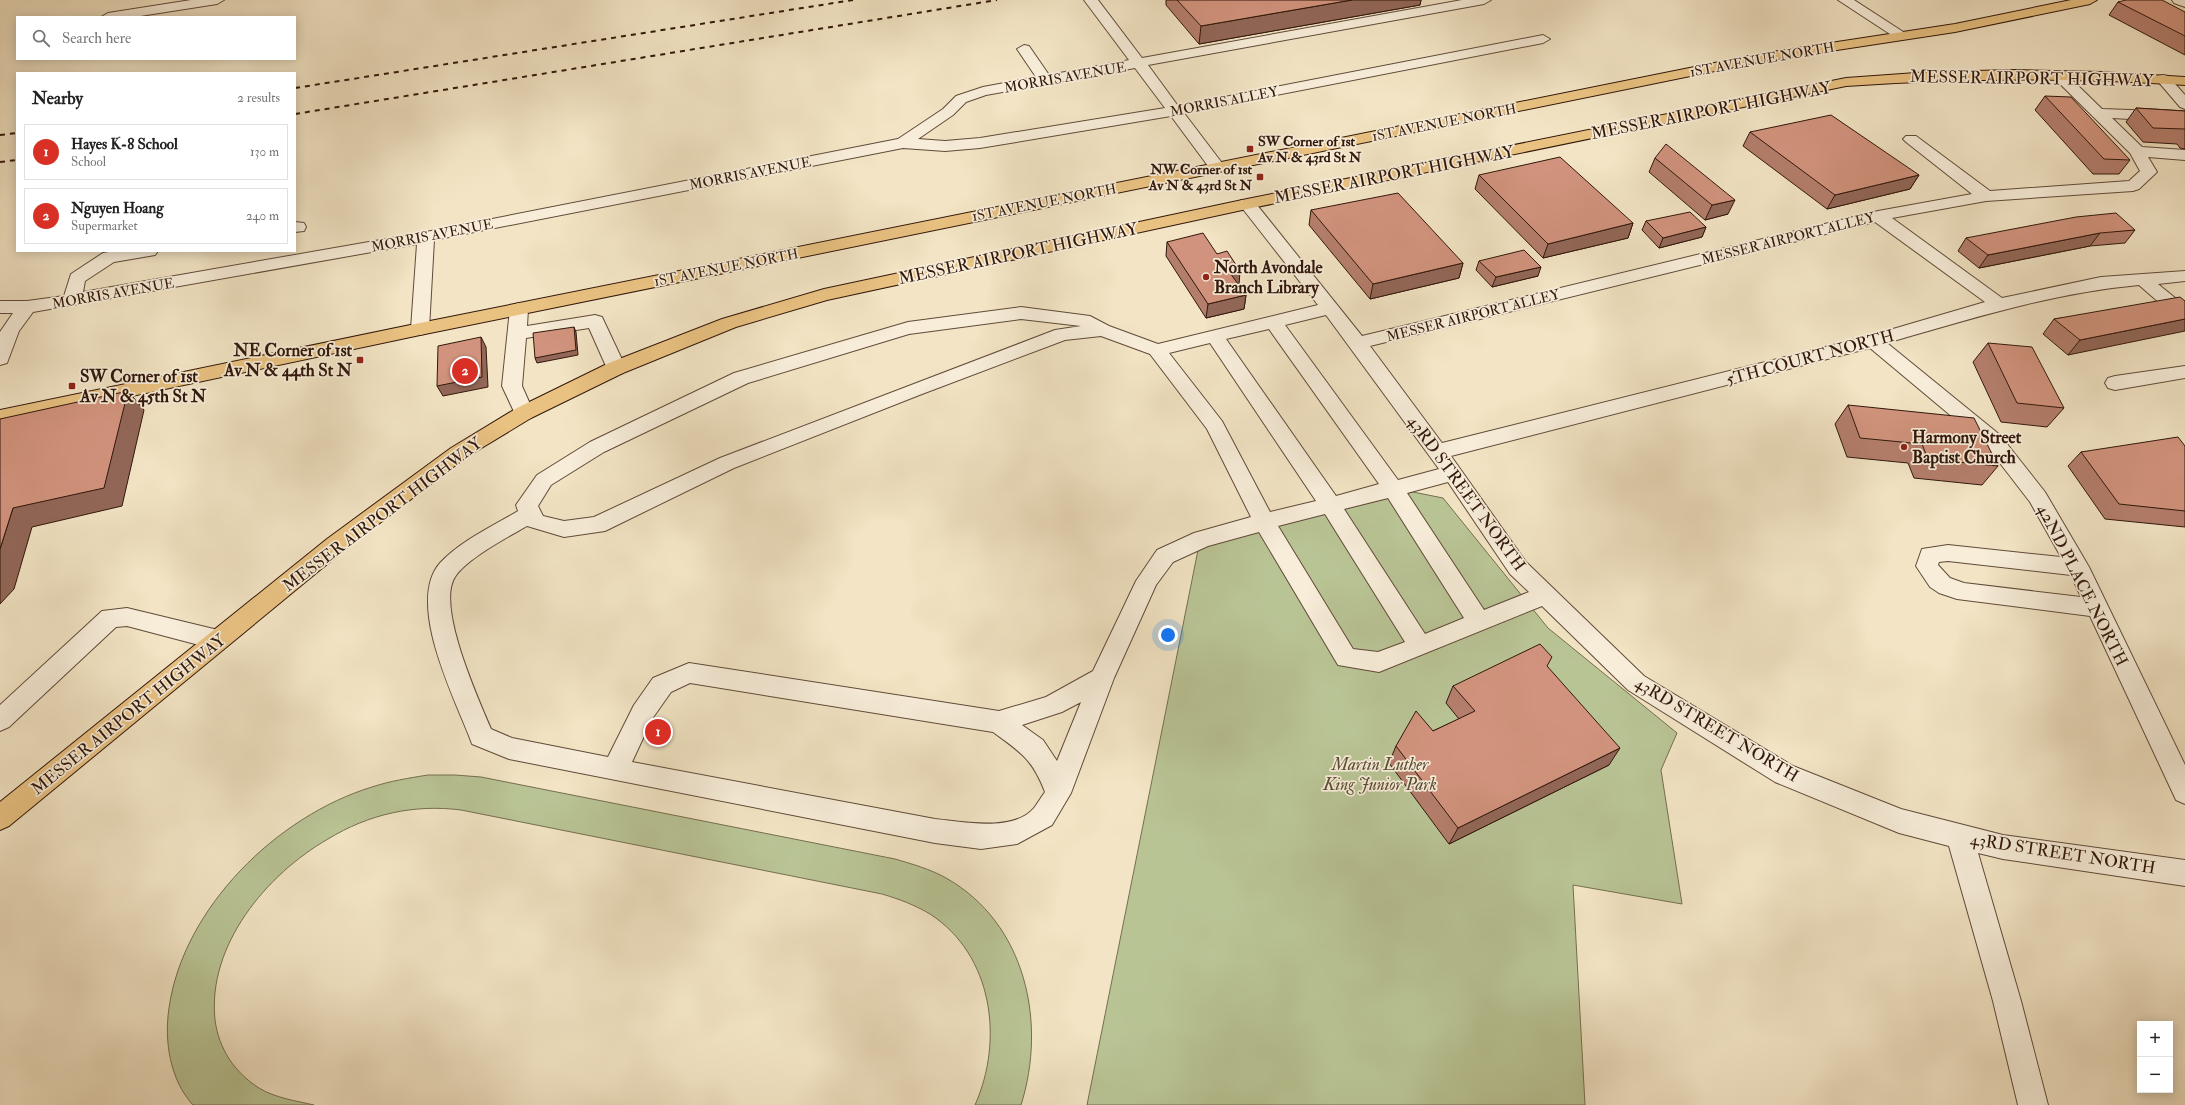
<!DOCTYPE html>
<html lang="en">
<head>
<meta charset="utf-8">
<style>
	:root { --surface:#fff; --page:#f2f2f2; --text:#222; --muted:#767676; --line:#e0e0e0; --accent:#d93025 }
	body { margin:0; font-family:"IM FELL Double Pica",serif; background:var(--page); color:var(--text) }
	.controls { position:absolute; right:12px; bottom:12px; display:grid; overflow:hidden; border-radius:0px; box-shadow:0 2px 10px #0003 }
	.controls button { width:36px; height:36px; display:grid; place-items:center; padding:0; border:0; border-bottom:1px solid var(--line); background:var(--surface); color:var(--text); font:20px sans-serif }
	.you { position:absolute; left:1168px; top:635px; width:14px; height:14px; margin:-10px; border:3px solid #fff; border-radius:50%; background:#1a73e8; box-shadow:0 0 0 6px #1a73e833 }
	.badge { display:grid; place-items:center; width:26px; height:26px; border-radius:50%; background:var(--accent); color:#fff; font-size:13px; font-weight:700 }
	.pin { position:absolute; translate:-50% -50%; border:2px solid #fff; box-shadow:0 1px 4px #0006 }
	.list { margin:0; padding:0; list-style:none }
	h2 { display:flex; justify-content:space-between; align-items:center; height:52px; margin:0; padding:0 16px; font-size:17px }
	h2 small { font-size:13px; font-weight:400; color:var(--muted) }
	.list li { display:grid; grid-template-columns:26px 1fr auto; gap:12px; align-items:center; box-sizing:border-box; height:56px; margin:0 8px 8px; padding:0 8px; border:1px solid var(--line); border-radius:0px }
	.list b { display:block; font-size:15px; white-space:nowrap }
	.list p { margin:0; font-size:13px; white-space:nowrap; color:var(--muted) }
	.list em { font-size:13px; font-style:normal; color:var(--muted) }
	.icon { flex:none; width:22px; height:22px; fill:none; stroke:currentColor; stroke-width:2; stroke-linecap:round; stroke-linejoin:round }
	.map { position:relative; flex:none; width:2185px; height:1105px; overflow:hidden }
	.search { position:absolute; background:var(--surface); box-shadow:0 2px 10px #0003; left:16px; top:16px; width:280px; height:44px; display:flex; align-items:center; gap:10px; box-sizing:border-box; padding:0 14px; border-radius:0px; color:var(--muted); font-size:15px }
	.panel { position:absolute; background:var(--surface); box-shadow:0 2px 10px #0003; left:16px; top:72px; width:280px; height:180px; border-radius:0px }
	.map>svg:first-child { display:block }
</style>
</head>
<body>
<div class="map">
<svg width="2185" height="1105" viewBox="0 0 2185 1105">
	<rect width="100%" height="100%" fill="#f2e4c4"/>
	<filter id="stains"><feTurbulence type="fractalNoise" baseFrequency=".005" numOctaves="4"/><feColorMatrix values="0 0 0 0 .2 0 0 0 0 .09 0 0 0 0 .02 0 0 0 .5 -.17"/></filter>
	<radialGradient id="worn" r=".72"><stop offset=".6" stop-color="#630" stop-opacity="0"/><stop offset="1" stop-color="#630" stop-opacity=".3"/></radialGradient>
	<!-- green -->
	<g fill="#b9c495" stroke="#756e50">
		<polygon points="1413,492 1443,498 1548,628 1677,733 1661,770 1682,904 1573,885 1585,1105 1087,1105 1199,545"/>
		<path d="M428,775h27l26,2 414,82c17,5 35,10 51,19 80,45 101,145 75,227h-46c29,-65 18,-150 -45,-191 -15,-9 -31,-15 -48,-20l-421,-84c-47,-6 -92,4 -133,29 -61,35 -121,106 -113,181 4,29 19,52 44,68 16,10 38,13 55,17h-121c-23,-25 -29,-64 -24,-97 14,-100 108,-192 203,-221 18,-6 37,-9 56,-12z"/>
	</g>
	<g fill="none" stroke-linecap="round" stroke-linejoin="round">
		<defs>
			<g id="minor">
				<polygon points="191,0 224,0 217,4 134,17 101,17 108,13"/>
				<path d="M1084,0h14l44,58 320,-58h29l-7,4 -336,61 30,41 365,-71 7,4 -7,4 -359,70 41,54 -2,3h-12l-40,-54 -191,32 -35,3 -42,-3 -469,92 -5,89 -2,4 -7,2 -7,-2 -2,-4 6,-85 -384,68 -14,19 -12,32 -7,2v-33l13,-19h-13v-12h27l37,-5 7,-22 32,-21 11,-2h44l-3,4 -41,7 -29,19 -2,11 343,-60 472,-93 45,-30 13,-13 27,-9 53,-10 -19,-28 7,-4 5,1 20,29 80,-15zM1135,68l30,40 -185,30 -35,3 -27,-2 35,-24 13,-13 20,-7z"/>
				<polygon points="1838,0 1854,0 1908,35 1906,38 1896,38"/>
				<polygon points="2172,0 2185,0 2185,7 2174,3"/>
				<path d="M2059,71l5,1 38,37 83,3v10l-73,-4 30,29 43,3v10l-37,-3 9,15 -18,17 -6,2 -147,10 -94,17 110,80 99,-21 84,-6v10l-27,3 27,22v16l-6,-2 -40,-35c-87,8 -169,34 -252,58l113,92 45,57 44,75 96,198v39l-9,-4 -86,-184 -133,-17 -18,-6 -9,-6 -14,-21 6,-17 26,-4 113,12 -31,-55 -44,-57 -116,-97 -419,108 75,106 118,114 149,90 108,43 102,26 182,25v26l-182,-27 -25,-6 43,148 27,104h-30l-25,-104 -44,-155 -50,-13 -124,-51 -147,-92 -86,-84 -163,66 -41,-7 -79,-133 -51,14 -35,16 -17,23 -42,93 -43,115 -19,32 -35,19 -36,5 -46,-6 -426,-84 -37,-15 -3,-8c-16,-41 -63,-134 -29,-173 20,-22 53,-37 78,-52l-2,-6 21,-30 53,-33 144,-69 174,-51 113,-15 69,9 19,10 49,18 160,-39 -79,-101 2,-4h12l109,136 516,-125 94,-17 -66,-52 -3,-3 3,-3h10l74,55 139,-10 11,-10 -10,-18 -76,-75 -2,-3 2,-3zM1875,222l110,80 -116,34 -427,107 -72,-97zM1326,315l113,154 -41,11 -113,-155zM1021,319l60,7 -26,4 -335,128 -126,59 -30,4 -21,-5 -5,-10 13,-21 53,-33 144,-69 161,-49zM1269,329l110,155 -43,12 -110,-157zM1101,336l49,18 57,75 44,88 -57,16 -37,17 -21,31 -43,90 -47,26 -47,14 -310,-48 -36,15 -19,27 -26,52 -96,-19 -21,-9c-13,-31 -55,-123 -36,-152 11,-18 53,-40 72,-51l37,11 41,-6 129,-63 188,-74 143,-54zM1210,343l106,158 -46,11 -48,-91 -53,-68zM1448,482l62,92 19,18 -45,18 -77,-117zM1388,498l76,120 -39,16 -81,-125zM1325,514l80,128 -27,10 -25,-3 -75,-123zM1948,561l123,14 10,22 -117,-14 -14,-5 -12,-13 1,-3zM690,683l303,49c27,20 39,26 52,60 -4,5 -7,11 -11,16 -20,24 -71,14 -99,11l-303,-57 20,-43 19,-27zM1081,702l-24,59 -14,-21 -21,-15 40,-13z"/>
				<polygon points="2163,75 2168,76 2185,95 2185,109 2180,107 2156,79 2158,76"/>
				<polygon points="295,222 304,223 306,227 304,231 295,232"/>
				<polygon points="519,303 525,305 528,309 527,326 595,315 602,317 626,368 623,373 616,374 609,373 589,328 526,338 522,386 534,413 531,418 524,420 517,418 502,386 510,309 513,305"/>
				<polygon points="2185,366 2185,378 2115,390 2108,388 2105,383 2108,378 2115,376"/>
				<polygon points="127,608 218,630 226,633 230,640 226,647 218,650 127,626 116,627 9,727 0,731 0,705 102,611"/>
			</g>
			<g id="major">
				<polygon points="2071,0 2097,0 2090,4 1955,32 1759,62 420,335 0,424 0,410 420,323 1759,54 1955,24"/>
				<path d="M2016,70l85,2 84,5v8c-113,-8 -226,-7 -339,1l-599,123 -420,91 -91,27 -113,46 -92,45 -66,40 -122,93 -334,275 -9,4v-28l327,-263 124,-91 66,-40 92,-45 113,-44 102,-30 423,-90 599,-121 84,-6z"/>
			</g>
		</defs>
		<!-- minor casing -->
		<use href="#minor" stroke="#614a39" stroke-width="2"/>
		<!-- major casing -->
		<use href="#major" stroke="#31170b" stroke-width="2"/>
		<!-- minor -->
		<use href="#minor" fill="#f7edd9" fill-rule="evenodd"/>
		<!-- major -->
		<use href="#major" fill="#e9c282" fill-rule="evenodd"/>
		<!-- rail -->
		<g stroke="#31170b" stroke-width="2" stroke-dasharray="5 5" stroke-linecap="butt">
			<polyline points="295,88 853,0"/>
			<polyline points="295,114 997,0"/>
			<polyline points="0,135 17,133"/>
			<polyline points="0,162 17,160"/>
		</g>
	</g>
	<!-- wall -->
	<g fill="#b47e6c" stroke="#31170b">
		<polygon points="1166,0 1421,0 1420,5 1199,44 1166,5"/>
		<polygon points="2118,2 2185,12 2185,55 2109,15"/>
		<polygon points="2045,96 2130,160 2119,174 2093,174 2035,110"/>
		<polygon points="2136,108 2185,111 2185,149 2180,148 2177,144 2143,142 2126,122"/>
		<polygon points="1750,132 1919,175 1910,189 1827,209 1743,146"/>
		<polygon points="1655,158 1728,214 1705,220 1649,172"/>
		<polygon points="1479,175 1633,223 1628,238 1543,258 1475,189"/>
		<polygon points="1311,210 1463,263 1459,278 1370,299 1309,225"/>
		<polygon points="1646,221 1706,227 1702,237 1659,248 1642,230"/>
		<polygon points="2135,230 2125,243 2090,246 1979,268 1958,251 1966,238"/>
		<polygon points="1167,242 1217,254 1246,295 1244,309 1206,318 1166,256"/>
		<polygon points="1479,261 1538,276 1492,287 1476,270"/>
		<polygon points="2185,301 2068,355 2043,334 2054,319"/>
		<polygon points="1988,343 2064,408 2047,427 2001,422 1973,362"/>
		<polygon points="1848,405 1998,466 1982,485 1914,478 1908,463 1847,457 1835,424"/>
		<polygon points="2185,446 2185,527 2105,519 2068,466 2081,452"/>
		<polygon points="1547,666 1609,765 1449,844 1389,763 1396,746 1433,731 1459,719 1446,703 1453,686"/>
	</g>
	<!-- shaded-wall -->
	<g fill="#926758" stroke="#31170b">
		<polygon points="1352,0 1421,0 1420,5 1199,44 1201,26"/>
		<polygon points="1919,175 1910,189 1827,209 1835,195"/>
		<polygon points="1735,200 1728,214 1705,220 1712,205"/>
		<polygon points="1633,223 1628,238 1543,258 1548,244"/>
		<polygon points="1706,227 1702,237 1659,248 1663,238"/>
		<polygon points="2100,233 2090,246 1979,268 1988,255"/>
		<polygon points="1463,263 1459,278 1370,299 1373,284"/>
		<polygon points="1541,267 1538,276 1492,287 1496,277"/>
		<polygon points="1240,271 1239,286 1230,273"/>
		<polygon points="1246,295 1244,309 1206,318 1208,304"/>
		<polygon points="2185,319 2185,331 2068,355 2080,340"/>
		<polygon points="574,327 576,332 578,355 537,363 535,358"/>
		<polygon points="481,337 486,347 488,387 443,396 437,386"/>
		<polygon points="128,391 144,410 122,506 32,527 14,589 0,604 0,549 13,508"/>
		<polygon points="1620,748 1609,765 1449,844 1458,828"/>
	</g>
	<!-- building -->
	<g fill="#d1937d" stroke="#31170b">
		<polygon points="1177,0 1352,0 1201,26"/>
		<polygon points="2126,0 2162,0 2185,12 2185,36 2118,2"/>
		<polygon points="2045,96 2071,97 2130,160 2104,159"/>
		<polygon points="2136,108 2185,111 2185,129 2153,128"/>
		<polygon points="1831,115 1919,175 1835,195 1750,132"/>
		<polygon points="1666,144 1735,200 1712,205 1655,158"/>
		<polygon points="1560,157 1633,223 1548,244 1479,175"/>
		<polygon points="1398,193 1463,263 1373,284 1311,210"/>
		<polygon points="1690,212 1706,227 1663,238 1646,221"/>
		<polygon points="2116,213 2135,230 2100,233 1988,255 1966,238 2076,217"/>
		<polygon points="1203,233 1217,254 1227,251 1240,271 1230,273 1246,295 1208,304 1167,242"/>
		<polygon points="1524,250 1541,267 1496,277 1479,261"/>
		<polygon points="2180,297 2185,301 2185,319 2080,340 2054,319"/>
		<polygon points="574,327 576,350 535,358 533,333"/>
		<polygon points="481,337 482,377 437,386 438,346"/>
		<polygon points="1988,343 2032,347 2064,408 2017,403"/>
		<polygon points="128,391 104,488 13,508 0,549 0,419"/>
		<polygon points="1848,405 1974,418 1998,466 1928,459 1922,444 1860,438"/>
		<polygon points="2178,437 2185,446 2185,511 2119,504 2081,452"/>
		<polygon points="1540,644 1552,657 1547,666 1620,748 1458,828 1396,746 1416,711 1433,731 1475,711 1453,686"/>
	</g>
	<!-- markers -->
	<g fill="#8f2418" stroke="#f7edd9" stroke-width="1.5">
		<rect x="1246" y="145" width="8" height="8" rx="2"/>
		<rect x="1256" y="173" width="8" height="8" rx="2"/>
		<circle cx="1206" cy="277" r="4"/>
		<rect x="356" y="356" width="8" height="8" rx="2"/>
		<rect x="68" y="382" width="8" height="8" rx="2"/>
		<circle cx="1904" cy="447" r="4"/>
	</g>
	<g text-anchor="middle" stroke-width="3.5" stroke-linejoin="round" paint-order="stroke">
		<!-- far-street labels -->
		<g font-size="14" fill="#31170b" stroke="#f7edd9">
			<text transform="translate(1762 59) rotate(-10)" y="5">1ST AVENUE NORTH</text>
			<text transform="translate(1065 77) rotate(-10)" y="5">MORRIS AVENUE</text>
			<text transform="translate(1224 101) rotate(-11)" y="5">MORRIS ALLEY</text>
			<text transform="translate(1444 122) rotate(-11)" y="5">1ST AVENUE NORTH</text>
			<text transform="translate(750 173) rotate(-11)" y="5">MORRIS AVENUE</text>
			<text transform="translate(1044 202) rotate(-11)" y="5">1ST AVENUE NORTH</text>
			<text transform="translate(432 235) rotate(-11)" y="5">MORRIS AVENUE</text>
			<text transform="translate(1788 238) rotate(-14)" y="5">MESSER AIRPORT ALLEY</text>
			<text transform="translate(726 267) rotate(-11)" y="5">1ST AVENUE NORTH</text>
			<text transform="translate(113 293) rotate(-10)" y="5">MORRIS AVENUE</text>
			<text transform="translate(1473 315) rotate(-14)" y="5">MESSER AIRPORT ALLEY</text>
		</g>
		<!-- far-poi labels -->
		<g font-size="14" font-weight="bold" fill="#31170b" stroke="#f7edd9" text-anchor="start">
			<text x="1258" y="146">SW Corner of 1st<tspan x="1258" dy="16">Av N &amp; 43rd St N</tspan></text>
			<text x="1252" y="174" text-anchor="end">NW Corner of 1st<tspan x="1252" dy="16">Av N &amp; 43rd St N</tspan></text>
		</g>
		<!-- street labels -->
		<g font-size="17" fill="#31170b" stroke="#f7edd9">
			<text transform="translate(2032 78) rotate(1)" y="6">MESSER AIRPORT HIGHWAY</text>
			<text transform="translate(1711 110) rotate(-11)" y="6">MESSER AIRPORT HIGHWAY</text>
			<text transform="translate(1394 174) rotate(-11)" y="6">MESSER AIRPORT HIGHWAY</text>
			<text transform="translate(1018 253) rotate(-12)" y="6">MESSER AIRPORT HIGHWAY</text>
			<text transform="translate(1810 357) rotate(-15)" y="6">5TH COURT NORTH</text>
			<text transform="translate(1467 493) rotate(54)" y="6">43RD STREET NORTH</text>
			<text transform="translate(382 514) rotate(-37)" y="6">MESSER AIRPORT HIGHWAY</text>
			<text transform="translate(2083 585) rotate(63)" y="6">42ND PLACE NORTH</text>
			<text transform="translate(128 714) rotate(-39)" y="6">MESSER AIRPORT HIGHWAY</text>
			<text transform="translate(1717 729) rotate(31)" y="6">43RD STREET NORTH</text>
			<text transform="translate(2063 853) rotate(9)" y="6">43RD STREET NORTH</text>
		</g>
		<!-- poi labels -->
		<g font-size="17" font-weight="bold" fill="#31170b" stroke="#f7edd9" text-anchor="start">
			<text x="1214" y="273">North Avondale<tspan x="1214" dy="20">Branch Library</tspan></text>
			<text x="352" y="356" text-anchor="end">NE Corner of 1st<tspan x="352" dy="20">Av N &amp; 44th St N</tspan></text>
			<text x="80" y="382">SW Corner of 1st<tspan x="80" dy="20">Av N &amp; 45th St N</tspan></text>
			<text x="1912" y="443">Harmony Street<tspan x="1912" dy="20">Baptist Church</tspan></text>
		</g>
		<!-- park labels -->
		<g font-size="17" font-style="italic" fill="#5a4b34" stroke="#f7edd9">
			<text x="1380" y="770">Martin Luther<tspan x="1380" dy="20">King Junior Park</tspan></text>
		</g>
	</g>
	<rect width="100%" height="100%" filter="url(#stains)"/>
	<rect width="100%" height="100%" fill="url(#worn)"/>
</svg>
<div class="controls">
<button>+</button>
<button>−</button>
</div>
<div class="you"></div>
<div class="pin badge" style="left:658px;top:732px">1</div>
<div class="pin badge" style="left:465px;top:371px">2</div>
<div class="search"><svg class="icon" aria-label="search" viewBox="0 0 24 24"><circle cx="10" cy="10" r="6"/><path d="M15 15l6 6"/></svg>Search here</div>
<section class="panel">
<h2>Nearby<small>2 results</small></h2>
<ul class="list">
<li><span class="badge">1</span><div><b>Hayes K-8 School</b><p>School</p></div><em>130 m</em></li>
<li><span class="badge">2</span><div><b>Nguyen Hoang</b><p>Supermarket</p></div><em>240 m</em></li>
</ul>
</section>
</div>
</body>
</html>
